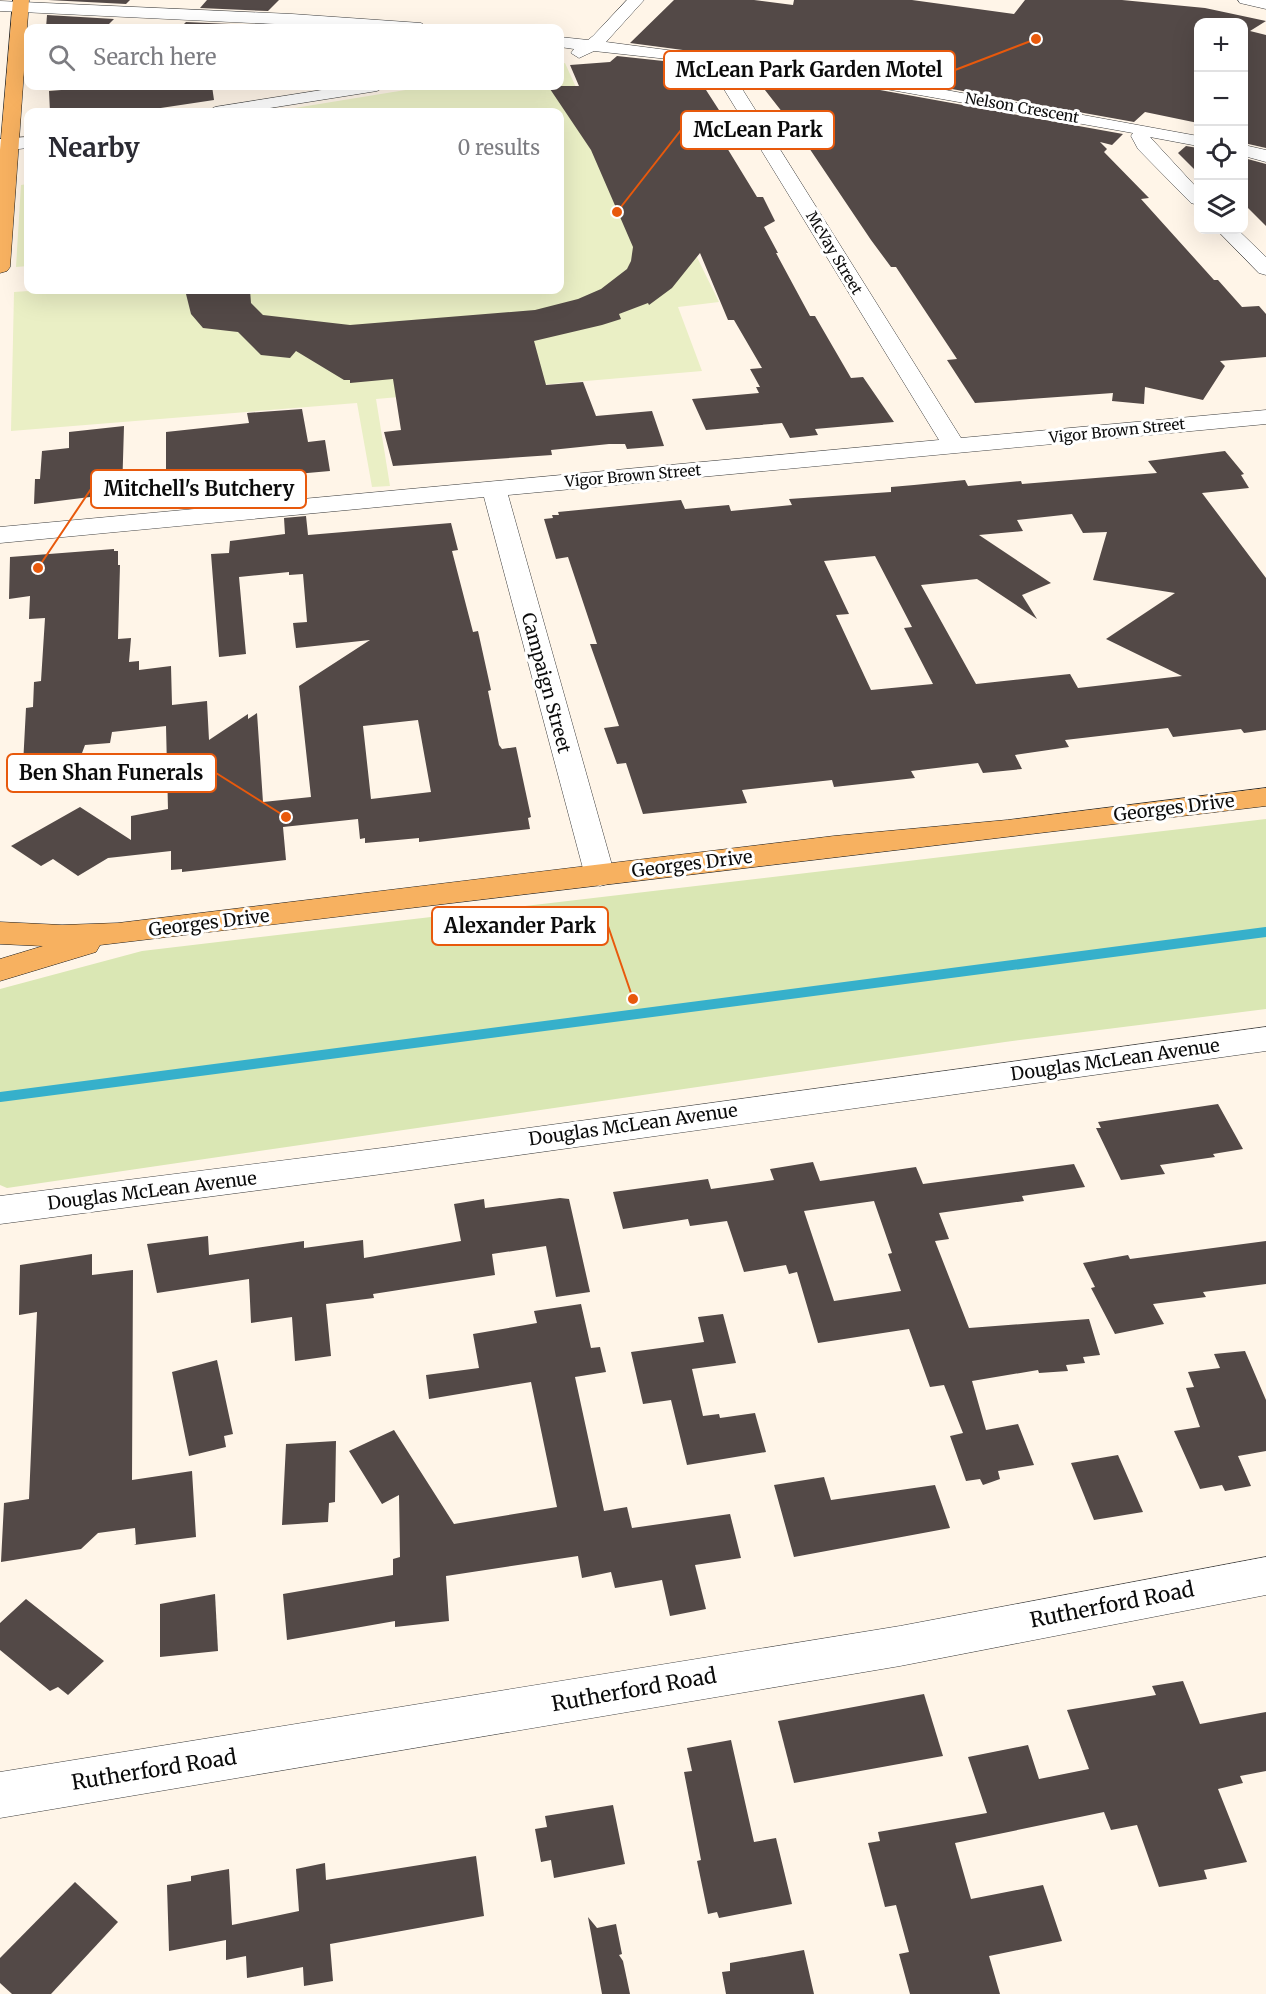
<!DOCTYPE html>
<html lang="en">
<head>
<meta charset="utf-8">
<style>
	:root { --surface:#fff; --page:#f2f2f3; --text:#2b2b33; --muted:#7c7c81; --line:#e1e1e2 }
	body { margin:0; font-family:Merriweather,serif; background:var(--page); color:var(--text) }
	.controls { position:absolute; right:18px; top:18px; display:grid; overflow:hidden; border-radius:12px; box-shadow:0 6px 24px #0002 }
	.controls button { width:54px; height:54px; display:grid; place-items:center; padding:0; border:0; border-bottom:2px solid var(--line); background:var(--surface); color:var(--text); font:30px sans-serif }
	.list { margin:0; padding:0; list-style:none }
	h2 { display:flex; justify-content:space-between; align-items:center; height:78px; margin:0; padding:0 24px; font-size:26px }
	h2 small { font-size:20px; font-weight:400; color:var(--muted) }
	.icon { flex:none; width:33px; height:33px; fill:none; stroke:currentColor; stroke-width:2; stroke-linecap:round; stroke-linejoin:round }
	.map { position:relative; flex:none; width:1266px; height:1994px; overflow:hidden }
	.search { position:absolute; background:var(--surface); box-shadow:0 6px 24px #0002; left:24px; top:24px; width:540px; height:66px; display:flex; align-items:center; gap:15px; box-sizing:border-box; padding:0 21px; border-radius:12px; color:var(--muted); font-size:22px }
	.panel { position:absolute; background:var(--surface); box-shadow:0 6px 24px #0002; left:24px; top:108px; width:540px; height:186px; border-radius:12px }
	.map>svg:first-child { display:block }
</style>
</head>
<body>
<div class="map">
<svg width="1266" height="1994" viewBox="0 0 1266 1994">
	<rect width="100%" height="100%" fill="#fff5e8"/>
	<!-- green -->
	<polygon fill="#dae7b4" points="1266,819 1266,1009 1005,1042 7,1188 0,1185 0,989 142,951"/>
	<!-- pitch -->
	<g fill="#eaefc5">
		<polygon points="565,63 579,94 635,131 719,302 678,307 702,371 376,399 390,486 372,487 357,403 11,431 14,292 43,290 560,290 560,112 270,112 430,86 560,86 560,64"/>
		<polygon points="28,184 28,266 16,267 21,185"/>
	</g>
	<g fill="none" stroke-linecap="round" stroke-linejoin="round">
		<!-- stream -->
		<polyline stroke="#36b0cb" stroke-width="10" points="0,1097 1266,932"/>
	</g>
	<!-- building -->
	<g fill="#534947" fill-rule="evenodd">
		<polygon points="48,0 130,0 126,4"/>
		<polygon points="207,0 279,0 268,11 200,8"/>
		<polygon points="674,0 754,0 793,5 794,0 912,0 1014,14 1025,0 1122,0 1205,8 1266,21 1250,31 1266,35 1266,148 1244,143 1244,22 1198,22 1198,123 1145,112 1134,122 880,76 630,43"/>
		<polygon points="47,15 114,19 105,28 46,28"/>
		<polygon points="186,22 253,25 250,28 180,28"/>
		<polygon points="617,56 710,66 715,78 697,76 728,124 722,124 734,142 724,143 757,197 763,197 775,221 764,227 778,253 776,253 810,316 815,316 851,378 863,377 894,422 815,429 818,435 790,438 782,423 706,430 692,399 759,393 756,387 760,387 750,369 762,368 734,320 728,320 700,253 672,288 649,305 648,303 619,314 621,319 602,325 534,341 546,385 583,382 596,416 652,411 664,446 627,449 625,444 609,444 551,450 552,455 393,466 384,432 401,430 393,379 350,383 350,380 344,380 296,351 290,358 261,355 238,332 203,328 191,314 185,290 250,290 251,303 263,315 350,325 535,310 578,299 601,289 627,269 631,261 633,247 591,150 548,86 579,86 570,65 610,62"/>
		<polygon points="733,71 880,90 1123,134 1112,145 1100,142 1107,149 1104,152 1149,198 1141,199 1214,280 1218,280 1242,307 1259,306 1266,314 1266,357 1220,361 1225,366 1203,400 1145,387 1144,404 1112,401 1113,393 975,403 947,360 957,359 896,267 891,267 871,240 801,136 761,85 740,82"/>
		<polygon points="97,86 212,86 214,100 134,112 119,112 117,110 50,112 49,91 98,87"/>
		<polygon points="1186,146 1198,148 1198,173 1178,153"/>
		<polygon points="1244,158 1266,164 1266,226 1244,204"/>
		<polygon points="302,409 308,442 325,440 330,471 229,480 229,483 205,485 204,476 166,478 166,432 249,423 247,413"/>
		<polygon points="124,426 122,493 34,504 35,479 40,479 42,451 69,448 69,432"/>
		<path d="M1225,451l19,23 -3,1 8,13 -47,5 64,85v152l-22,3 -3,-4 -68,8 -5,-9 -103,12 4,7 -54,8 7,14 -39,4 -5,-10 -67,8 4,7 -81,9 -2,-7 -90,10 5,13 -104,11 -17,-51 -9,1 -13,-36 15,-2 -29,-82h7l-29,-87 -12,2 -12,-40 9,-1 -1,-3h7l-1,-3 123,-12 4,9 44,-4 2,6 61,-6 -3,-6 102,-7v-5l23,-2 51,-5 3,6 53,-5 1,3 135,-11 -9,-12zM1072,514l11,19 24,-1 -14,48 82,13 -69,46 76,37 -104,12 -8,-14 -94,10 -55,-99 56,-6 60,40 -15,-24 29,-12 -72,-48 44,-4 -6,-11zM875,556l37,71 -8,1 29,56 -62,6 -35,-75 13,-1 -25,-53z"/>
		<path d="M306,516l2,19 143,-12 7,27 -6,1 21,81 5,-1 13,59 -3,1 11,54 3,4 14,-2 15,70 -3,1 2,11 -111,13v-4l-54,5v-5l-5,1 -2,-20 -75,8 3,33 -104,12v-3l-11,1v-19l-63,7 -30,18 -25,-17 -12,7 -30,-20 69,-39 51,33v-24l37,-7 -2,-83 -54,6 -2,11 -25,2 -17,46h-34l3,-8h-21l7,-18 3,-57 7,-1 1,-25 7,-1 4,-63 -16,1 1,-23 -21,3 1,-42 104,-8v2h4v14h2l-2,74 13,-1 -2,24 10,-1v9l32,-4 1,39 35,-4 2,39 39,-26v5l9,-6 6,89 48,-5 -12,-111 71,-46 -74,8 -3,-25 14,-1 -4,-48 -14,1v-3l-50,5 7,77 -27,3 -8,-103 18,-1 1,-12 55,-7 -1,-16zM418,720l13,72 -60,7 -8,-73z"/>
		<polygon points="1218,1104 1243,1149 1213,1154 1215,1157 1160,1165 1165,1174 1121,1180 1096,1128 1101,1128 1098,1122"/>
		<path d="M813,1162l7,19 96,-14 7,17 151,-20 11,23 -63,9 2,5 -85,12 10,26 -14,2 34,87 120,-9 11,36 -17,2 2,6 -19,2 2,6 -29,2 -1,-3 -66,11 14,49 32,-6 16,41 -36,6 2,8 -17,6 -3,-6 -14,2 -16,-45 13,-3 -19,-48 -14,2 -21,-58 -91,14 -21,-71 -8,2 -3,-9 -42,7 -17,-51 -37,5 -2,-7 -65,10 -10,-37 95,-13 3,10 63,-9 -4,-11zM874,1201l18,52 -4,1 13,37 -67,10 -30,-90z"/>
		<polygon points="560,1198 569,1199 590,1292 556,1297 546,1246 492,1254 495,1275 373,1294 374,1298 326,1304 331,1356 295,1361 292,1317 251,1323 249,1279 157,1293 147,1244 208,1236 209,1255 304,1241 304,1248 363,1240 364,1258 461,1241 454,1204 484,1199 485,1208"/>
		<polygon points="1266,1241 1266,1284 1203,1292 1206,1297 1153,1304 1164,1324 1115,1334 1091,1288 1095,1287 1083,1263 1128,1255 1130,1259"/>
		<polygon points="92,1254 92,1275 133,1270 132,1480 192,1471 196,1537 134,1545 136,1544 135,1528 98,1533 81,1549 1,1562 4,1503 29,1499 37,1312 19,1315 20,1265"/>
		<polygon points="581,1304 591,1348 600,1347 606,1372 575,1377 604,1511 627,1507 632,1528 730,1514 741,1558 695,1565 706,1609 670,1616 662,1580 615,1588 611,1572 582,1578 578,1556 446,1576 449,1621 395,1627 395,1621 287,1640 283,1594 393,1575 393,1559 400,1557 399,1495 382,1504 349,1451 394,1430 454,1524 557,1507 531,1382 429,1399 426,1375 479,1368 473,1334 537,1323 534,1311"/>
		<polygon points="723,1314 736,1363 692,1369 703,1416 719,1414 720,1418 755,1413 766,1452 687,1465 671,1400 643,1404 631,1352 704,1342 698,1317"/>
		<polygon points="1245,1351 1266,1400 1266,1451 1238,1456 1251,1486 1225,1491 1222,1485 1200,1489 1174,1431 1200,1427 1186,1388 1194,1387 1188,1372 1220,1368 1214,1354"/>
		<polygon points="217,1360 233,1434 224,1436 226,1447 189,1456 172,1372"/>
		<polygon points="336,1441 335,1502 329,1503 328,1522 282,1525 286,1444"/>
		<polygon points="1118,1455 1143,1512 1094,1520 1071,1463"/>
		<polygon points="824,1477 831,1500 935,1485 950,1528 794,1557 774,1485"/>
		<polygon points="215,1594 218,1651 160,1657 160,1604"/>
		<polygon points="26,1599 104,1661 68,1695 58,1687 50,1691 0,1650 0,1623"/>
		<polygon points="1183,1681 1200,1724 1266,1712 1266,1771 1240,1776 1243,1783 1218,1789 1247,1862 1204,1870 1207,1879 1159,1887 1137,1825 1111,1830 1104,1812 955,1843 971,1899 1043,1885 1062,1941 989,1956 1000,1994 910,1994 899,1954 909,1952 896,1905 885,1907 868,1843 880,1841 878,1832 987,1813 968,1757 1028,1745 1039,1779 1089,1769 1067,1710 1156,1695 1152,1686"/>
		<polygon points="924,1694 943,1756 794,1783 778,1721"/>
		<polygon points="731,1740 754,1842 776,1838 792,1904 719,1918 717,1912 708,1914 697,1861 701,1860 684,1772 692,1771 687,1748"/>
		<polygon points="613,1805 625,1864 554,1878 551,1860 541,1862 535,1829 547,1827 545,1816"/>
		<polygon points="476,1856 484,1916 330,1944 333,1981 304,1986 303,1967 247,1978 246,1956 226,1960 226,1940 169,1951 167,1885 191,1881 191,1876 229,1869 232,1925 299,1911 296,1869 325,1863 326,1880"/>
		<polygon points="75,1882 118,1922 51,1994 12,1994 0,1983 0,1958"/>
		<polygon points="588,1917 597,1928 616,1924 622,1954 619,1955 623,1961 630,1994 602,1994"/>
		<polygon points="804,1950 814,1994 726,1994 722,1972 730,1971 730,1963"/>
	</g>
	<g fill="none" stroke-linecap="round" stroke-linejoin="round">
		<defs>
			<g id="minor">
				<polygon points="627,0 644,0 606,42 880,78 1198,136 1198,146 1150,137 1198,189 1198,205 1191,203 1138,149 1131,136 1133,133 880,88 729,68 961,438 1266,410 1266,424 508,495 615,876 611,883 600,886 589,883 585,876 484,497 0,543 0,527 939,440 711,68 714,64 594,51 579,58 571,53 574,49 560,47 560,37 588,40 593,36"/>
				<polygon points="1238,0 1266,0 1266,9 1240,3"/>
				<polygon points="0,1 292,14 421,23 429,28 358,28 0,11"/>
				<polygon points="347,86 386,86 377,91 245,112 206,112 215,107"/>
				<polygon points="28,137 28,148 0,151 0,139"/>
				<polygon points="1244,145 1266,150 1266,162 1244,156"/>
				<polygon points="1217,230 1238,230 1266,257 1266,275 1259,273"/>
				<polygon points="1266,1027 1266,1051 390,1173 0,1224 0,1196 390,1147"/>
				<polygon points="1266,1557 1266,1595 900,1666 0,1818 0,1772 900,1626"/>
			</g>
			<g id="major">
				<polygon points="13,0 29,0 10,267 7,271 0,273 0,150"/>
				<polygon points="1266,788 1266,806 100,945 96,952 0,981 0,959 43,946 0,944 0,922 62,925 118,923 834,836 1007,820"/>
			</g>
		</defs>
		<!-- minor casing -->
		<use href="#minor" stroke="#3e3e3e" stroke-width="1"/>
		<!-- major casing -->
		<use href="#major" stroke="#1c1c1c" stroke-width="1"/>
		<!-- minor -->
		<use href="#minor" fill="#fff" fill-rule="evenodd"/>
		<!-- major -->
		<use href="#major" fill="#f7b160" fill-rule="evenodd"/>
	</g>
	<g text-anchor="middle" stroke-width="6" stroke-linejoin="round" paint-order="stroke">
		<!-- far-street labels -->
		<g font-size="15" fill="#0b0b0b" stroke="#fff">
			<text transform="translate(1022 108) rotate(10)" y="5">Nelson Crescent</text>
			<text transform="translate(834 253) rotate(59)" y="5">McVay Street</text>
			<text transform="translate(1117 431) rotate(-6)" y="5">Vigor Brown Street</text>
			<text transform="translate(633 476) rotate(-5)" y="5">Vigor Brown Street</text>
		</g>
		<!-- street labels -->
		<g font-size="18" fill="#0b0b0b" stroke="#fff">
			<text transform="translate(546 683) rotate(75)" y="6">Campaign Street</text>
			<text transform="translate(1174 808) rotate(-7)" y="6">Georges Drive</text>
			<text transform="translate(692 864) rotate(-7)" y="6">Georges Drive</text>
			<text transform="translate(209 923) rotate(-7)" y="6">Georges Drive</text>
			<text transform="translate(1115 1060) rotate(-8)" y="6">Douglas McLean Avenue</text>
			<text transform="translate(633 1125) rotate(-8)" y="6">Douglas McLean Avenue</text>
			<text transform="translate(152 1191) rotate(-7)" y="6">Douglas McLean Avenue</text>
		</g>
		<!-- near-street labels -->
		<g font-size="21" fill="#0b0b0b" stroke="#fff">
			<text transform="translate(1112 1605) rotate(-11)" y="7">Rutherford Road</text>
			<text transform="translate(634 1690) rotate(-10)" y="7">Rutherford Road</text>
			<text transform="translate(154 1770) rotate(-9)" y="7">Rutherford Road</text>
		</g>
	</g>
	<!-- callouts -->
	<path fill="none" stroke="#e8590c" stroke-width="2" d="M1036 39L955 70M617 212L681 130M38 568L91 489M286 817L216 773M633 999L608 926"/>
	<g fill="#e8590c" stroke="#fff" stroke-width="2">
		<circle cx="1036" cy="39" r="6"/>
		<circle cx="617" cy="212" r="6"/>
		<circle cx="38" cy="568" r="6"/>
		<circle cx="286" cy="817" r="6"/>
		<circle cx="633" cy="999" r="6"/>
	</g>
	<g fill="#fff" stroke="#e8590c" stroke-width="2">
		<rect x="664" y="51" width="291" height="38" rx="6"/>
		<rect x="681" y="111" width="153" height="38" rx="6"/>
		<rect x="91" y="470" width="215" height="38" rx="6"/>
		<rect x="7" y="754" width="209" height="38" rx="6"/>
		<rect x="432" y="907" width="176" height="38" rx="6"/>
	</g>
	<g font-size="20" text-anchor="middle" font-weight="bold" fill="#0b0b0b">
		<text x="809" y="77">McLean Park Garden Motel</text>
		<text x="758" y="137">McLean Park</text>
		<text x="199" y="496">Mitchell's Butchery</text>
		<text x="111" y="780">Ben Shan Funerals</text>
		<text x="520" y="933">Alexander Park</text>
	</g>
</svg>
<div class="controls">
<button>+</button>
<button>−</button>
<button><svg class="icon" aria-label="locate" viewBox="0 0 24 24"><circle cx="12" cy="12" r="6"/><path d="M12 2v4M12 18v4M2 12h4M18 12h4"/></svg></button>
<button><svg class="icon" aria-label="layers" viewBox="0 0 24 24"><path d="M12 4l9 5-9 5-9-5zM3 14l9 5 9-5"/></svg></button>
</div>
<div class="search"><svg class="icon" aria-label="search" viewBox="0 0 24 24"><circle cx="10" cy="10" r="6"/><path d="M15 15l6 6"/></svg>Search here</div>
<section class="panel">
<h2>Nearby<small>0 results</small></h2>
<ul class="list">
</ul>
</section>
</div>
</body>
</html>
